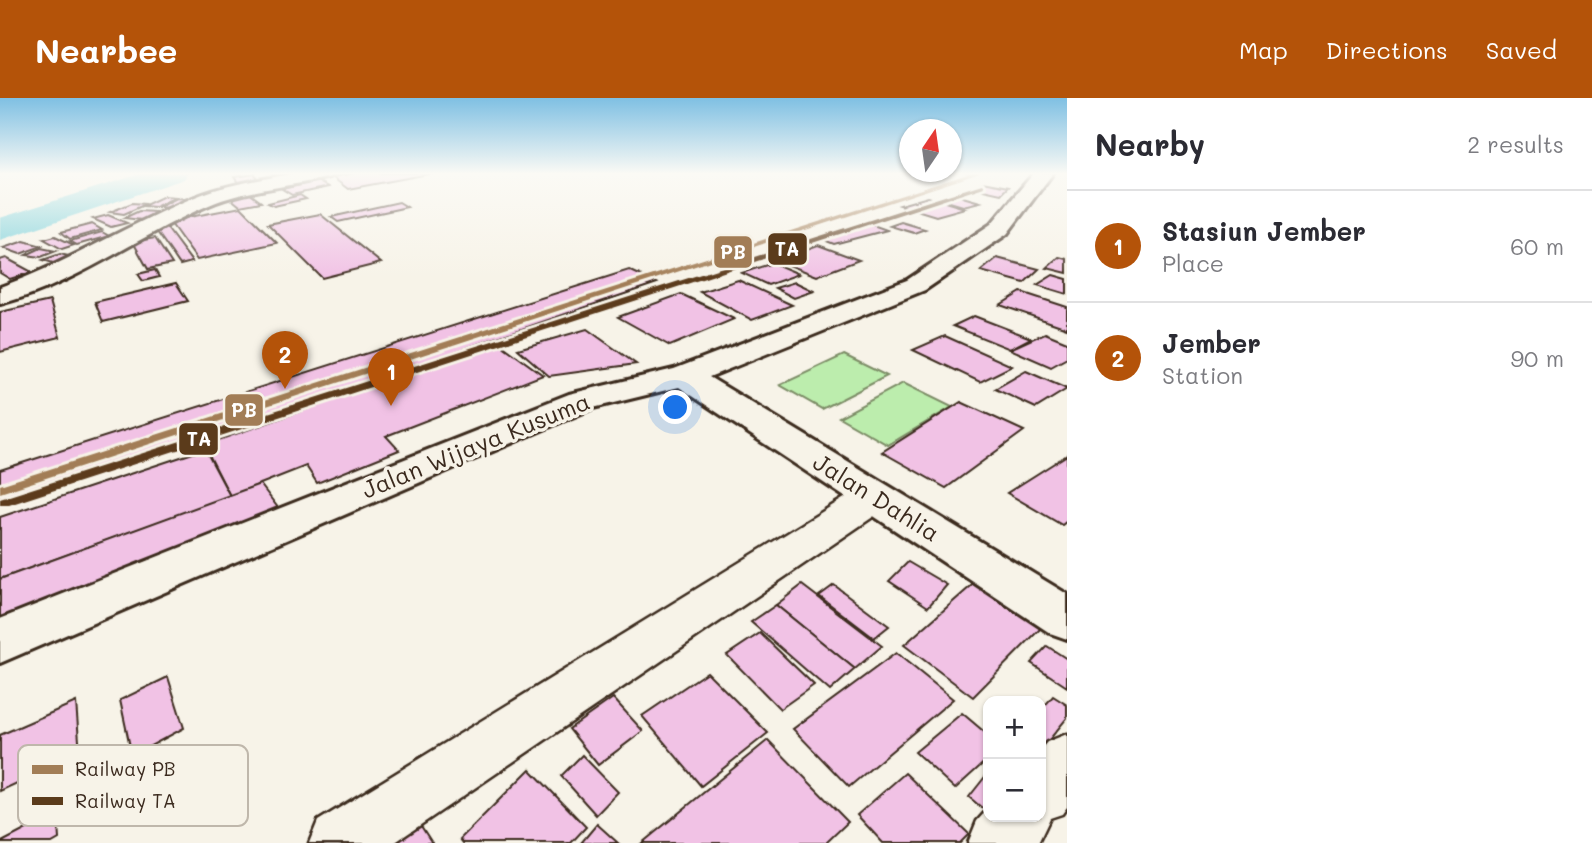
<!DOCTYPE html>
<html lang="en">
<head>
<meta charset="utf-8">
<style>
	:root { --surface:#fff; --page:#f7f7f7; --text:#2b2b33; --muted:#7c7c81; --line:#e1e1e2; --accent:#b45309 }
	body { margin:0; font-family:Mali,sans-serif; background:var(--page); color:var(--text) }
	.controls { position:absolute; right:21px; bottom:21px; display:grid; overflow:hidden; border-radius:14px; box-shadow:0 2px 5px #0004 }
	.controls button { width:63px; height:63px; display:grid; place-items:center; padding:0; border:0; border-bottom:2px solid var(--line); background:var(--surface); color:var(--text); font:35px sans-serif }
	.compass { position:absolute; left:899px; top:21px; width:63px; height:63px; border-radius:50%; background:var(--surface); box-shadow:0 2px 5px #0004; rotate:13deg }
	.you { position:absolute; left:676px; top:310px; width:24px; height:24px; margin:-18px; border:5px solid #fff; border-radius:50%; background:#1a73e8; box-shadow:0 0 0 10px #1a73e833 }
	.badge { display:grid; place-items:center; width:46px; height:46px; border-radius:50%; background:var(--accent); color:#fff; font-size:23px; font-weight:700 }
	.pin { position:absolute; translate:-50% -58px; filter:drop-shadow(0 2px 4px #0008) }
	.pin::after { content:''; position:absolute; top:37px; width:24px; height:21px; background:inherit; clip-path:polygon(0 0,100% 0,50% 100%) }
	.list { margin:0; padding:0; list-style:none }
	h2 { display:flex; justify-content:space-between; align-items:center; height:91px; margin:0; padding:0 28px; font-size:30px }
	h2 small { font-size:23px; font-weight:400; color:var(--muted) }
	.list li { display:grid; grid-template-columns:46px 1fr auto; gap:21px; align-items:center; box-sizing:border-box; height:112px; padding:0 28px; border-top:2px solid var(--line) }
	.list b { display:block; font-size:26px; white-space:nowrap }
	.list p { margin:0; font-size:23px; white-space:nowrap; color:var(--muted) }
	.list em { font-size:23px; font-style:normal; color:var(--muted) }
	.map { position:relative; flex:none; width:1067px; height:745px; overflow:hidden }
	header { display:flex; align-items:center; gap:42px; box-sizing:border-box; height:98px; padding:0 35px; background:var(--accent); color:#fff }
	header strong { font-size:33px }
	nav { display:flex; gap:38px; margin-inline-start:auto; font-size:24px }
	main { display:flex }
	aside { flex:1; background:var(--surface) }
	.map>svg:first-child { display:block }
</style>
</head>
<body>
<header>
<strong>Nearbee</strong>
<nav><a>Map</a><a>Directions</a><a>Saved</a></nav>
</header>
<main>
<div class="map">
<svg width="1067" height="745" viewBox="0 0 1067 745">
	<rect width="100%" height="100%" fill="#f7f3e8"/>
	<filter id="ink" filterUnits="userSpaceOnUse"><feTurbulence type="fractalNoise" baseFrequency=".0143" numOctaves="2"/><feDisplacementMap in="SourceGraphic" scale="14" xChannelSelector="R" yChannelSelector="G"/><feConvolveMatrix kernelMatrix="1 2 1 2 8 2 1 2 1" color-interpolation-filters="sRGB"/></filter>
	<g filter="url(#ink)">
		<!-- green -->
		<g fill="#bcedad" stroke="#7c8c66" stroke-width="2">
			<polygon points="844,257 887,278 822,311 780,287"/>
			<polygon points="903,285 952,309 888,347 839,319"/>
		</g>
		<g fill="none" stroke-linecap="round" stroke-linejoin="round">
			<!-- river -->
			<polygon fill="#81d2db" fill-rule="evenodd" points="143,75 188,75 184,81 0,142 0,120"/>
		</g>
		<!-- building -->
		<g fill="#f1c2e5" stroke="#3b2a1e" stroke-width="2">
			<polygon points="355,75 434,75 348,91 332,79"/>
			<polygon points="255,76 260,83 239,86 234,79"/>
			<polygon points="317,83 328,89 292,97 282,91"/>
			<polygon points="982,84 1008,89 1001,96 974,90"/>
			<polygon points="249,95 261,104 240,108 229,99"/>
			<polygon points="952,96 980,104 963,108 936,100"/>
			<polygon points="300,97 306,101 274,108 268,105"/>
			<polygon points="164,98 176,99 155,109 143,108"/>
			<polygon points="928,99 965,110 936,118 900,107"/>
			<polygon points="177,100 199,102 182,111 158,109"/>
			<polygon points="399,104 407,109 338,124 331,119"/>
			<polygon points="132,105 146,106 124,116 110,114"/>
			<polygon points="241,109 277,145 197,162 169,123"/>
			<polygon points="139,113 156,114 142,122 124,120"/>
			<polygon points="320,116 381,165 322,180 268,126"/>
			<polygon points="108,117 127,125 111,129 93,121"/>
			<polygon points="901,124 925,131 914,135 890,128"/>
			<polygon points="867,125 887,132 834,146 816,139"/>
			<polygon points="92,126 102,132 70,141 61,134"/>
			<polygon points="166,129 192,164 180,167 155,131"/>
			<polygon points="102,134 109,138 77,147 70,143"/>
			<polygon points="55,138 74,147 62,151 44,141"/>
			<polygon points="155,140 172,166 148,171 133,144"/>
			<polygon points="24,143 42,148 20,156 3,150"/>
			<polygon points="818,147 859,162 817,178 776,162"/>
			<polygon points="41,150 56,153 41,159 26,157"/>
			<polygon points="60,156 81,161 63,168 43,162"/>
			<polygon points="1059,159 1067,161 1067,175 1047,170"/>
			<polygon points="6,160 32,174 10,181 0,175 0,162"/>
			<polygon points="997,160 1039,171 1024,185 981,173"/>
			<polygon points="773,165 799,176 768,187 742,175"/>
			<polygon points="155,172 159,179 143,183 138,176"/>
			<polygon points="629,172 657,185 0,408 0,372"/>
			<polygon points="1053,177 1067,181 1067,196 1037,187"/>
			<polygon points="738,182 792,207 752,222 700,194"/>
			<polygon points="795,184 814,193 794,200 775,190"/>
			<polygon points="176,185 188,203 103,224 95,204"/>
			<polygon points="1021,194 1067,209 1067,230 1000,207"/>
			<polygon points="681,196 734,221 670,248 618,219"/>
			<polygon points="50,203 60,239 0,254 0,214"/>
			<polygon points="974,218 1031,240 1010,251 953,228"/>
			<polygon points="587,231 636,266 549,278 518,251"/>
			<polygon points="1045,235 1067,244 1067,260 1051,269 1010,251"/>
			<polygon points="945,238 1012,268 980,284 913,252"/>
			<polygon points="499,245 543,277 386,338 399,352 317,385 306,368 230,398 204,347"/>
			<polygon points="1026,273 1067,291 1036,310 995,291"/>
			<polygon points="961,304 1024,333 946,390 882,354"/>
			<polygon points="205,351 230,398 0,481 0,419"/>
			<polygon points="1067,357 1067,423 1062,427 1007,395"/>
			<polygon points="260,386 285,419 0,533 0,481"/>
			<polygon points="908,464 947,487 928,509 889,483"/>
			<polygon points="979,481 1047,524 973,599 904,547"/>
			<polygon points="802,487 882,548 855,571 776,507"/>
			<polygon points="834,487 889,528 874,540 819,498"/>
			<polygon points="776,507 855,571 830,593 751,524"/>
			<polygon points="760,535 814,587 780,611 727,557"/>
			<polygon points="1047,548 1067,561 1067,589 1031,565"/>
			<polygon points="896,555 953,601 849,689 793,631"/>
			<polygon points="707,574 768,635 701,688 642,618"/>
			<polygon points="168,579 184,630 132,658 120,602"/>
			<polygon points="1053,598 1067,607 1067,620 1041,652 1041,612"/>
			<polygon points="613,600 643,633 598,667 569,631"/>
			<polygon points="76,604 80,656 0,693 0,637"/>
			<polygon points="962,615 988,637 988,661 955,691 915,654"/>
			<polygon points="768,642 848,724 826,745 642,745"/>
			<polygon points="582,657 618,694 596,717 561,678"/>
			<polygon points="530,671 586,729 571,745 463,745 460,741"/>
			<polygon points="905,675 969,736 960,745 883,745 857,717"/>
			<polygon points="988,675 988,715 969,699"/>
			<polygon points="57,715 59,741 52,745 0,745"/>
			<polygon points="414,717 432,745 380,745"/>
			<polygon points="597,726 618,745 581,745"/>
		</g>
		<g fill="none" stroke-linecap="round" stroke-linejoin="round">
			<defs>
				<g id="minor">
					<polygon points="875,386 889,390 894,399 889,408 394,745 309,745 318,723 861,390"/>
					<polygon points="1067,636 1067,709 1062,716 1050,720 1038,745 968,745 977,723 988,711 988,719 1041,719 1041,651 1047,644"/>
				</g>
				<g id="tertiary">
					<path d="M294,75h38l-3,4c-39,10 -82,12 -120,28 -71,31 -134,80 -209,99v-17c68,-24 129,-63 195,-90 32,-13 66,-17 99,-24z"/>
					<polygon points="1034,75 1053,75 1007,136 925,192 709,279 1067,496 1067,541 1050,535 679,289 593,310 0,565 0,521 569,296 674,271 907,182 991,126"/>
				</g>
			</defs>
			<!-- minor casing -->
			<use href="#minor" stroke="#3b2a1e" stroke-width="5"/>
			<!-- tertiary casing -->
			<use href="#tertiary" stroke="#3b2a1e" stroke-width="6"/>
			<!-- minor -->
			<use href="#minor" fill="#f7f3e8" fill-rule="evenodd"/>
			<!-- tertiary -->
			<use href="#tertiary" fill="#f7f3e8" fill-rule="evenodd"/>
			<defs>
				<polygon id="rail-1" points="971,75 980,75 0,395 0,387"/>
				<polygon id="rail-2" points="982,86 984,89 9,407 0,407 0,401"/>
			</defs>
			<!-- rail-1 casing -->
			<use href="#rail-1" stroke="#f7f3e8" stroke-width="6"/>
			<!-- rail-2 casing -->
			<use href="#rail-2" stroke="#f7f3e8" stroke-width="6"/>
			<!-- rail-1 -->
			<use href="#rail-1" fill="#a27d56" fill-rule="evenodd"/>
			<!-- rail-2 -->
			<use href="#rail-2" fill="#5b3b1b" fill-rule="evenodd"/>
		</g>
	</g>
	<!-- sky -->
	<linearGradient id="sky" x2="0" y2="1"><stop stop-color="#7fc0e3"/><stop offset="0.42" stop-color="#fbfaf5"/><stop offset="1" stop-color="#fbfaf5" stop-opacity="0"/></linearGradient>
	<rect width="1067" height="180" fill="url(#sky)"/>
	<g text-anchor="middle" stroke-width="7" stroke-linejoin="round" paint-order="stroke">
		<!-- street labels -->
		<g font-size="24" fill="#3b2a1e" stroke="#f7f3e8">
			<text transform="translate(476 348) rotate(-22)" y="8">Jalan Wijaya Kusuma</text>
			<text transform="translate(876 400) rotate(32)" y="8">Jalan Dahlia</text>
		</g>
	</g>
	<!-- legend -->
	<rect x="18" y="647" width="230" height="81" rx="10" fill="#f7f3e8" stroke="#bfb7ab" stroke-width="2"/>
	<rect x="32" y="667" width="31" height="9" fill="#a27d56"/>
	<rect x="32" y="699" width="31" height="8" fill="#5b3b1b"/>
	<g font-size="19" fill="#3b2a1e">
		<text x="75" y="678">Railway PB</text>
		<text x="75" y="710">Railway TA</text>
	</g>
	<g stroke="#f7f3e8" stroke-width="2.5">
		<rect x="767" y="134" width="41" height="34" rx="7" fill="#5b3b1b"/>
		<rect x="713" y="137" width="40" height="34" rx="7" fill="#a27d56"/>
		<rect x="224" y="295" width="40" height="34" rx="7" fill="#a27d56"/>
		<rect x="178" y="324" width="41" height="34" rx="7" fill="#5b3b1b"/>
	</g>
	<g font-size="19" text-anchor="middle" font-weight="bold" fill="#fff">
		<text x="787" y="158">TA</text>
		<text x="733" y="161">PB</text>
		<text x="244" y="319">PB</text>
		<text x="199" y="348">TA</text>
	</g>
</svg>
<div class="controls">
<button>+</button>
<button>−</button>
</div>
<svg class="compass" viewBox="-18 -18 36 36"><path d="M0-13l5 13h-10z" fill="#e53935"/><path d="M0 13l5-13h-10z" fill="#7c7c81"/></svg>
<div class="you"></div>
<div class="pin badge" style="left:391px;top:308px">1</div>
<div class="pin badge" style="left:285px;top:291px">2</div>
</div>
<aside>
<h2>Nearby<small>2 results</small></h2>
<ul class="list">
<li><span class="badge">1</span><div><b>Stasiun Jember</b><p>Place</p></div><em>60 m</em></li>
<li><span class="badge">2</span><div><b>Jember</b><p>Station</p></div><em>90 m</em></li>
</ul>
</aside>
</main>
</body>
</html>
